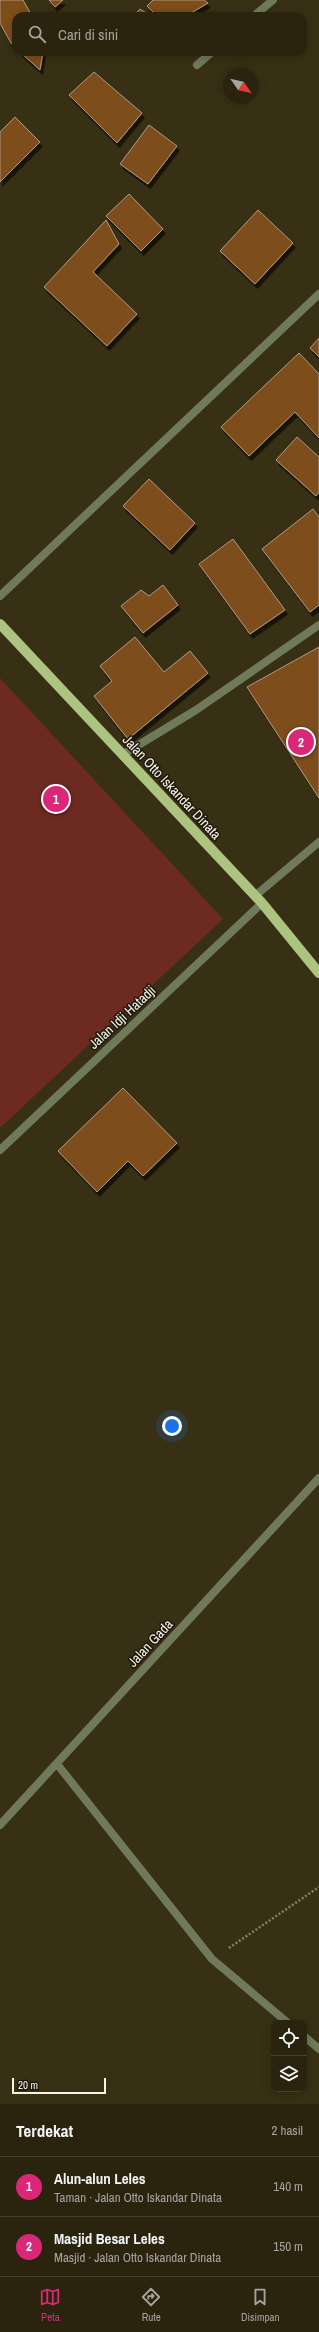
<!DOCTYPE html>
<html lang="id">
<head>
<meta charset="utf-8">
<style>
	:root { --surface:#2a240f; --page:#36301d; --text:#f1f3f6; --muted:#a5a49e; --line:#46412f; --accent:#db2777 }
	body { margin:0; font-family:"Archivo Narrow",sans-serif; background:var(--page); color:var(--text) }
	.controls { position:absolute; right:12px; bottom:12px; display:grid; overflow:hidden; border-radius:8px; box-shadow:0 2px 10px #0003 }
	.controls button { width:36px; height:36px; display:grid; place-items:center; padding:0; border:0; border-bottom:1px solid var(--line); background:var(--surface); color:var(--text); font:20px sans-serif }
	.compass { position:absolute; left:223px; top:68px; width:36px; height:36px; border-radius:50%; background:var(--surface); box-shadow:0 2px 10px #0003; rotate:124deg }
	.scale { position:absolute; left:12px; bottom:10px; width:94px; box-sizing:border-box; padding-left:4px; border:2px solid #f8f3e3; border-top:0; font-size:11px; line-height:14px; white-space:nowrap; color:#f8f3e3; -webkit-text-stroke:3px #1c180c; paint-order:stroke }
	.you { position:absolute; left:172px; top:1426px; width:14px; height:14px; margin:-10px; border:3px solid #fff; border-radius:50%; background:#1a73e8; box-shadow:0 0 0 6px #1a73e833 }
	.badge { display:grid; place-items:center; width:26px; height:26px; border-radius:50%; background:var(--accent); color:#fff; font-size:13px; font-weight:700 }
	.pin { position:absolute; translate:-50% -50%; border:2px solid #fff; box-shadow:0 1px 4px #0006 }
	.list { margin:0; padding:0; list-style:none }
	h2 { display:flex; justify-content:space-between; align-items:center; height:52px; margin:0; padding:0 16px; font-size:17px }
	h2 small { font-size:13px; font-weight:400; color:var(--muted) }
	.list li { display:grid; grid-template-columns:26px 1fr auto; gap:12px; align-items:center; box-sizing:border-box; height:60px; padding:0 16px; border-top:1px solid var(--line) }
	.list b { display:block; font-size:15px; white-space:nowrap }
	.list p { margin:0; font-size:13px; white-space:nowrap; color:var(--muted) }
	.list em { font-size:13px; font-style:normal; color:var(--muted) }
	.icon { flex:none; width:22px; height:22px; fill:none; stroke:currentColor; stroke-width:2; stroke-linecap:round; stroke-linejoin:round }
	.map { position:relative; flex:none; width:319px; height:2104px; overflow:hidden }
	.search { position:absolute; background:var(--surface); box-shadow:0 2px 10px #0003; left:12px; right:12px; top:12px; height:44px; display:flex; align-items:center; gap:10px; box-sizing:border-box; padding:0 14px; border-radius:12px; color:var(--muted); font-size:15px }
	.sheet { height:172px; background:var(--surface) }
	nav { display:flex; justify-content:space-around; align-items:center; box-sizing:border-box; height:56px; border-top:1px solid var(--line); background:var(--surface); font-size:11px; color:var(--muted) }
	nav a { display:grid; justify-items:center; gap:2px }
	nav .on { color:var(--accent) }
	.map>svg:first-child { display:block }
</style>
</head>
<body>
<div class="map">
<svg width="319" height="2104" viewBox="0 0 319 2104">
	<defs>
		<filter id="shadow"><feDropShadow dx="2.5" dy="4.5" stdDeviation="0" flood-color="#0009"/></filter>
	</defs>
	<rect width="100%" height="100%" fill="#383014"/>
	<!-- green -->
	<polygon fill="#6d2a20" points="0,678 223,919 0,1128"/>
	<!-- building -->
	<g fill="#7d4d1f" stroke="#b39882" filter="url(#shadow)">
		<polygon points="0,0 23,0 32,16 16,16 16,48 11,43 0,23"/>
		<polygon points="49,0 63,0 55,7"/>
		<polygon points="153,0 204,0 208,3 186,16 157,16 147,6"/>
		<polygon points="140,9 151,16 133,16"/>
		<polygon points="20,52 43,52 40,70"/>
		<polygon points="94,72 142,113 117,143 69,95"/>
		<polygon points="15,117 40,142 0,182 0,132"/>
		<polygon points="149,125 177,146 148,184 120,164"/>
		<polygon points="129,194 163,229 141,251 106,216"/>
		<polygon points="258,210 293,243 255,284 220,251"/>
		<polygon points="106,220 119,244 93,272 137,314 107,346 44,287"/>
		<polygon points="319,338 319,357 310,348"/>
		<polygon points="299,353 319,374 319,438 295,412 249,456 221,427"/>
		<polygon points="297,437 319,457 319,492 316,496 276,460"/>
		<polygon points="149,479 195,523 170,550 123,506"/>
		<polygon points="313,509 319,517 319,605 310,612 262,549"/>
		<polygon points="233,539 285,610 250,634 199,564"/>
		<polygon points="163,585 178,605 143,633 121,606 141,590 149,596"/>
		<polygon points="135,637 164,672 190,651 208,673 128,739 94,696 112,681 100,666"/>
		<polygon points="319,647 319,798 247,687"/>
		<polygon points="123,1088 177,1143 143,1176 128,1161 97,1192 58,1151"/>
	</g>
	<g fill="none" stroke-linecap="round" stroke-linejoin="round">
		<!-- path -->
		<polyline stroke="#878069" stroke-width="2.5" stroke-dasharray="2 2" stroke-linecap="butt" points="229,1948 319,1887"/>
		<!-- service -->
		<g stroke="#6f7a5a" stroke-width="8">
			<polyline points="57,1764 212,1959 288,2023"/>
			<polyline points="304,2036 319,2049"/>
		</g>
		<!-- minor -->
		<g stroke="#6f7a5a" stroke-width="8">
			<polyline points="254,16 273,0"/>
			<polyline points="197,65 212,52"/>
			<polyline points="0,596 319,294"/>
			<polyline points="122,755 196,710 319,625"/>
			<polyline points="255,896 319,842"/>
			<polyline points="0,1825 319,1478"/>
		</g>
		<!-- tertiary -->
		<polyline stroke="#6f7a5a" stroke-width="8" points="0,1150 262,903"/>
		<!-- primary -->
		<polyline stroke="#adc481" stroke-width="10" points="0,624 262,903 319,973"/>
	</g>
	<g text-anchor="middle" stroke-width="3" stroke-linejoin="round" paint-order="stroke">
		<!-- street labels -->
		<g font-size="14" fill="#f8f3e3" stroke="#1c180c">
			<text transform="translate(172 787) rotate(47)" y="5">Jalan Otto Iskandar Dinata</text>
			<text transform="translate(122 1017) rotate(-43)" y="5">Jalan Idji Hatadji</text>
			<text transform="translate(150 1643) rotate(-47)" y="5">Jalan Gada</text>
		</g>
	</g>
</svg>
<div class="controls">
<button><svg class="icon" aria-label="locate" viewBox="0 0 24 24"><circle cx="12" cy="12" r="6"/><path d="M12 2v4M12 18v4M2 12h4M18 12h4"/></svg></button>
<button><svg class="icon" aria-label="layers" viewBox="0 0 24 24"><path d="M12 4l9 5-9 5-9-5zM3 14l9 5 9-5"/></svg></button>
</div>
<svg class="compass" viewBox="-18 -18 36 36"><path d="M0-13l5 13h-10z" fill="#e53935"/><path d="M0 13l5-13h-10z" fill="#a5a49e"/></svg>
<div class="scale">20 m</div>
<div class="you"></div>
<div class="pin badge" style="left:56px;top:799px">1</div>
<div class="pin badge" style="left:301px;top:742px">2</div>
<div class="search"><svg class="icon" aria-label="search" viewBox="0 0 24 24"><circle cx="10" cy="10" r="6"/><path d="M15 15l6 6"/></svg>Cari di sini</div>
</div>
<section class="sheet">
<h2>Terdekat<small>2 hasil</small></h2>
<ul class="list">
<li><span class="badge">1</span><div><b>Alun-alun Leles</b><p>Taman · Jalan Otto Iskandar Dinata</p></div><em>140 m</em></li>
<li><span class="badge">2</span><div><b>Masjid Besar Leles</b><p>Masjid · Jalan Otto Iskandar Dinata</p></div><em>150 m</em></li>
</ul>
</section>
<nav>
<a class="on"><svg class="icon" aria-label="map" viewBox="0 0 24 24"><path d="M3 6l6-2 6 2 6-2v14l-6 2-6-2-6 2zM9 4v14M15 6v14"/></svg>Peta</a>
<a><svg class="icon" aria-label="directions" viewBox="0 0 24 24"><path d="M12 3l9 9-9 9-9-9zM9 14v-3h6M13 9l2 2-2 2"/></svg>Rute</a>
<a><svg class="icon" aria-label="saved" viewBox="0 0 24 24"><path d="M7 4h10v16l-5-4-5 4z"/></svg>Disimpan</a>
</nav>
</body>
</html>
